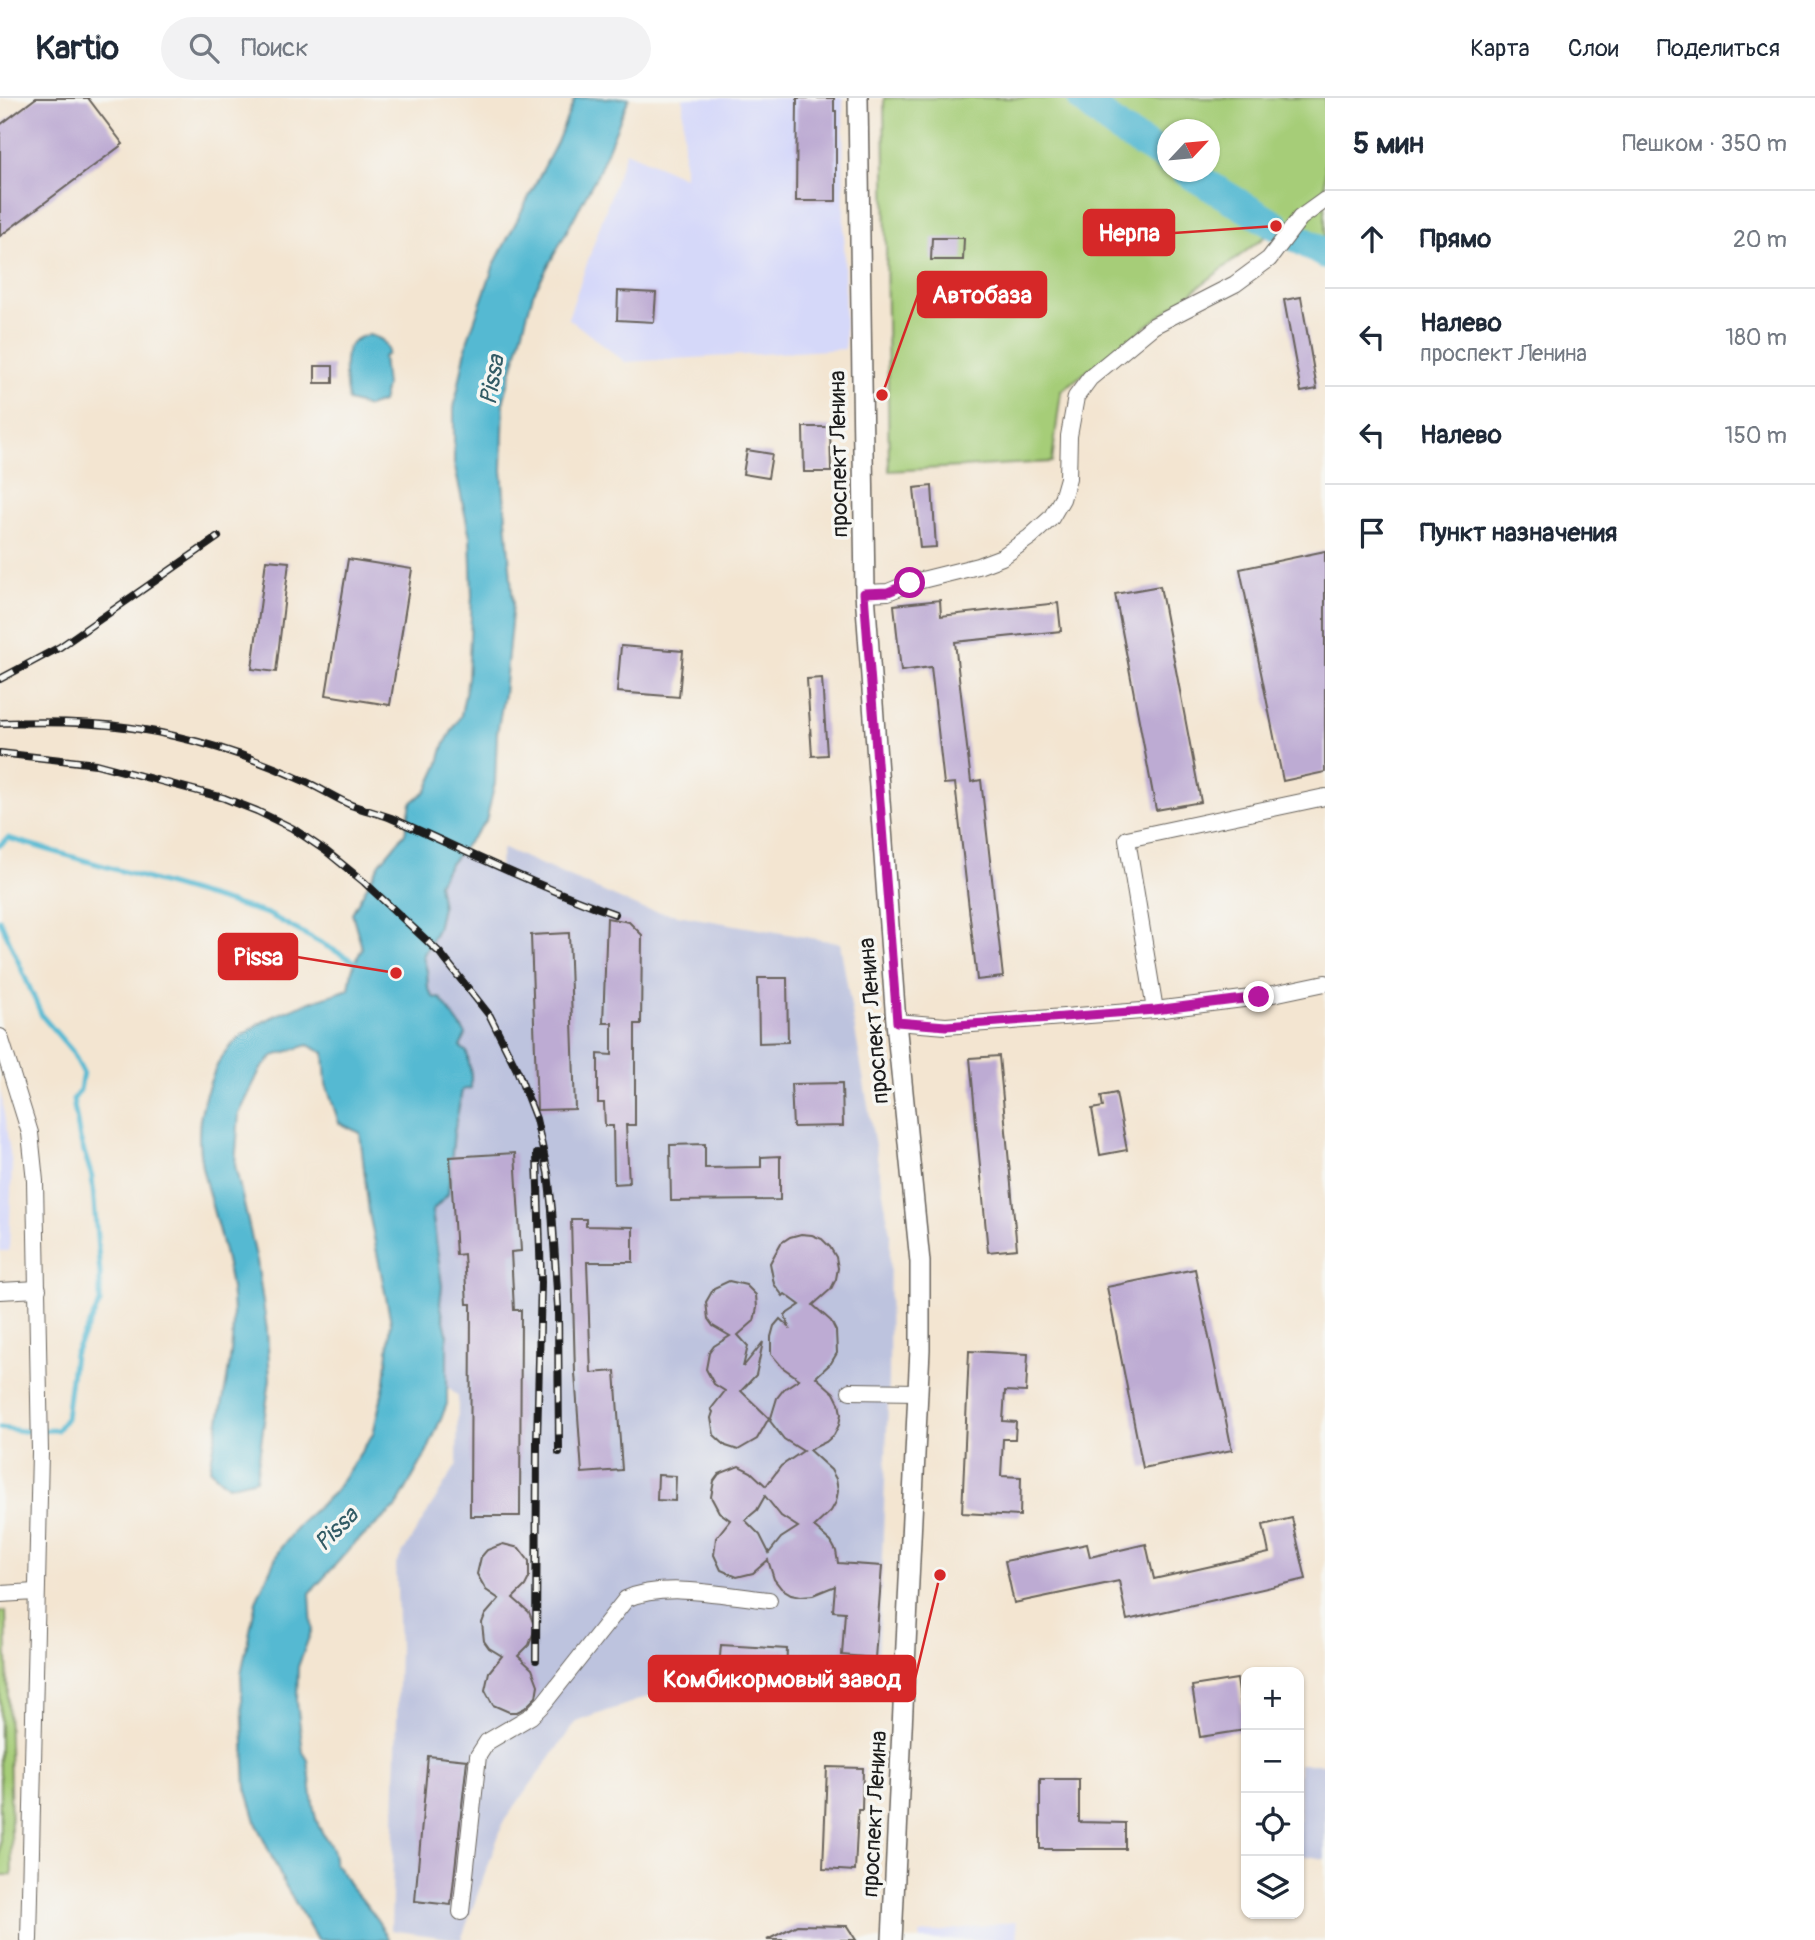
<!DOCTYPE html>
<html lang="ru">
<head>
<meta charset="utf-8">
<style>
	:root { --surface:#fff; --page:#f2f2f3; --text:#1f2937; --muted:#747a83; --line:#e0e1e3 }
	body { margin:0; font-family:Pangolin,sans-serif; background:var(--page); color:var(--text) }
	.controls { position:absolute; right:21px; bottom:21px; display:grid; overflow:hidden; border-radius:14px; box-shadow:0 2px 5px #0004 }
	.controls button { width:63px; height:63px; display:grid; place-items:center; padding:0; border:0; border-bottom:2px solid var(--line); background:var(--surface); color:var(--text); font:35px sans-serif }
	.compass { position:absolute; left:1157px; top:21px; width:63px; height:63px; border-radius:50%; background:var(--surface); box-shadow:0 2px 5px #0004; rotate:64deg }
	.stop { position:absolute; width:21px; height:21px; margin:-16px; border:5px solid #b5179e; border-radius:50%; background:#fff }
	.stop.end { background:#b5179e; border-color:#fff; box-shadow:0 2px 7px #0008 }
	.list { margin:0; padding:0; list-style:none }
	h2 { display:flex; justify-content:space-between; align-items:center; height:91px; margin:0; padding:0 28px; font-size:30px }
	h2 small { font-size:23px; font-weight:400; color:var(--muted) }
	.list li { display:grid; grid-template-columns:46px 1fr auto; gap:21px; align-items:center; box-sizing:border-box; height:98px; padding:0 28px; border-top:2px solid var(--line) }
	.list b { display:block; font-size:26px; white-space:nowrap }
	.list p { margin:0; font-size:23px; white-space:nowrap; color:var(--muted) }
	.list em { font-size:23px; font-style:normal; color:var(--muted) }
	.icon { flex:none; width:38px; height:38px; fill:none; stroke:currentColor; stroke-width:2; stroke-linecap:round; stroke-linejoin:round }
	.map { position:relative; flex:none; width:1325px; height:1842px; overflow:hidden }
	header { display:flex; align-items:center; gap:42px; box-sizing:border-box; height:98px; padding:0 35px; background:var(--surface); border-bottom:2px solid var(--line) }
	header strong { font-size:33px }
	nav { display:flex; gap:38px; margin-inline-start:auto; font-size:24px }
	.search { width:490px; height:63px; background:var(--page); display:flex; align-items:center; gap:18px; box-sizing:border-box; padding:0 24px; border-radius:38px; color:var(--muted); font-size:26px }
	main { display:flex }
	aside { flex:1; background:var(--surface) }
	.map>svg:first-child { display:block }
</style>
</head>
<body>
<header>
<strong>Kartio</strong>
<div class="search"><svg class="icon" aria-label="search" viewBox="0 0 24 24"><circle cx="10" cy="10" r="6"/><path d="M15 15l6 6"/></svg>Поиск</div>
<nav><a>Карта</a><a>Слои</a><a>Поделиться</a></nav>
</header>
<main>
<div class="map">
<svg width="1325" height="1842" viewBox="0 0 1325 1842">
	<rect width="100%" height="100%" fill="#f6f6f2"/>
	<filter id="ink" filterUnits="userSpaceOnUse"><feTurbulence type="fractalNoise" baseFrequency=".0143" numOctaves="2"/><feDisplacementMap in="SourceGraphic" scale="14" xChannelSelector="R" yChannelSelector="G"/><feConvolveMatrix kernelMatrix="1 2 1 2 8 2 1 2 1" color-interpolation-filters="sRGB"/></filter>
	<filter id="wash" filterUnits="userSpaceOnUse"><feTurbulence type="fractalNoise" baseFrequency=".00686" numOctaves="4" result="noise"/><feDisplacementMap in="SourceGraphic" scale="28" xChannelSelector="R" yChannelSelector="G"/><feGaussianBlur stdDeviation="1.57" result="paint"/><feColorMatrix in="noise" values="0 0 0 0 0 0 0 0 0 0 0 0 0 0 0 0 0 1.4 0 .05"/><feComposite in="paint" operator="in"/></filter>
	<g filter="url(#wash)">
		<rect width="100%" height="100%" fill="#f3e5d1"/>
		<!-- built -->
		<g fill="#d5d8f9">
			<polygon points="683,0 843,0 845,251 625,264 568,220 626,53 684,79"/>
			<polygon points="0,991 12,1067 9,1153 0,1153"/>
			<polygon points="1016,1823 1018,1842 921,1842 920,1836"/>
		</g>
		<!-- industrial -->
		<g fill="#bdc3de">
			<polygon points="503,750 643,811 840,845 890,1135 889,1281 877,1588 710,1577 576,1624 504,1723 461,1842 391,1832 399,1550 396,1466 457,1366 458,1298 448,1290 445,1264 447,1235 440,1205 442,1188 432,1112 454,1035 462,992 471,990 460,949 466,936 441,901 433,899 428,890 427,873 423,859 437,831 442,809 438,785 449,767 459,754 498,773"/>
			<polygon points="1299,1666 1325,1666 1325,1761 1301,1757 1299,1751"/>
		</g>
		<!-- green -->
		<g fill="#a6cd78" stroke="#61744a" stroke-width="2" fill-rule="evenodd">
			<path d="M884,0h441v150l-38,-28 -226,171 -9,71 -163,9zM1168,32h42v42h-42z"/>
			<polygon points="6,1513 12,1777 0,1777 0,1514"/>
		</g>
		<!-- water -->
		<g fill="#54b9d2" stroke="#386a77" stroke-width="2">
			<path d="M575,0h54l-30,73 -66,123 -29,105 -2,71 11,133 -9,91 -7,39 -2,50 -9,38 -37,44 -11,18 4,24 -5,22 -14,27 4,15 1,17 5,9 8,2 25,35 -6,13 7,5 4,22v14l-9,2 -8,43 -6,61 -16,17 10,75 -2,17 7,30v71l-20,48 -31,55 -43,38 -43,48 2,36 -14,38 -1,35 6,50 5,8c3,20 3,43 9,62 5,15 19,24 17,42 10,6 9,14 16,22 15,16 29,34 39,54h-72l-33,-57 -26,-55 -12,-40 -5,-114 15,-73 23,-51 20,-26 35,-32 39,-58 12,-53 6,-59 -22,-109 -9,-80 -21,-10 -13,-39 -2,-31 -16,-8 -35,11 -13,14 -21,44 -4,51 22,96 10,69 3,49 -14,100 -28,7 -18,-16c7,-50 23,-100 23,-152 0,-51 -20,-102 -31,-151 -5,-25 -4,-49 4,-73 4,-12 10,-29 17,-39 27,-37 84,-52 126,-66l3,-19 10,-22 -10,-35 28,-50 25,-30 6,-30 16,-13 11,-24 6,-21 17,-30 7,-37 4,-82 -2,-59 -16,-74v-55l14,-69 26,-74 63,-123z"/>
			<path d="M369,237c11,3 19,6 19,19l-5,3 3,29 -4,16 -14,5 -20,-6c-3,-26 -12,-61 21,-66z"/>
		</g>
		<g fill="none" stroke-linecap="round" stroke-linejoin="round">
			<!-- stream -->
			<g stroke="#54b9d2" stroke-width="5">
				<polyline points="0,747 8,740 268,816 359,866"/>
				<polyline points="0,822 42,918 72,953 83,974 80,992 73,1002 80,1041 92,1079 100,1176 100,1205 74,1256 66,1320 57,1332 23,1333 0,1330"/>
			</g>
			<!-- river -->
			<g stroke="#54b9d2" stroke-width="30">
				<polyline points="1082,0 1120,32 1168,61"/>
				<polyline points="1187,74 1276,128"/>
				<polyline points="1296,139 1325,156"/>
			</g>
		</g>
		<g id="blocks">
			<!-- building -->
			<g fill="#bdabd3" fill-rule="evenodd">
				<polygon points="36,0 88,0 123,46 0,138 0,27"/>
				<polygon points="797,0 834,0 834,13 836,13 836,103 796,103"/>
				<polygon points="932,140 964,140 963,162 931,162"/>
				<polygon points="618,193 656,195 654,224 617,222"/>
				<polygon points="1301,199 1317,291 1301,294 1284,202"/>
				<rect x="315" y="268" width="18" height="17"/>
				<polygon points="803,329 830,329 831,374 804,374"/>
				<polygon points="747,352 772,356 768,380 743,376"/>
				<polygon points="932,388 936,449 920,450 914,390"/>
				<polygon points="1325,453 1325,674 1283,683 1240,471"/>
				<polygon points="348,461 412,471 390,607 326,597"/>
				<polygon points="266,462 289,464 276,574 252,571"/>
				<polygon points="1160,488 1201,704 1156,712 1115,496"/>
				<polygon points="940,502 941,518 1058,505 1061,533 955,544 971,684 981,682 1003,879 977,882 955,685 944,686 931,569 901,573 894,507"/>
				<polygon points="621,548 683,553 679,599 617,594"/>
				<polygon points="822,580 827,657 812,658 807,581"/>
				<polygon points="607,820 629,824 642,837 641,926 635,926 635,1027 626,1027 629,1085 614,1086 613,1028 605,1028 604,1005 598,1005 598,956 612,957 612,925 603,925"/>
				<polygon points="569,835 575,1011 537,1012 531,837"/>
				<polygon points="758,880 787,880 788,944 759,945"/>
				<polygon points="999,958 1017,1151 988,1154 970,960"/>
				<polygon points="842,985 843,1028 793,1029 791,986"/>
				<polygon points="1116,995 1127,1052 1100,1057 1092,1011 1103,1009 1101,998"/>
				<polygon points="705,1046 705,1070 761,1069 761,1059 780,1058 780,1102 671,1103 670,1047"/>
				<polygon points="515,1055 521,1153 511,1154 514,1212 521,1212 520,1418 470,1418 471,1206 467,1206 464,1156 456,1157 450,1059"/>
				<polygon points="571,1121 586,1121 586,1128 633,1129 633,1164 587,1164 591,1275 615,1273 622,1372 582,1375 575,1275"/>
				<path d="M801,1136l11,1 10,4 8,8 6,10 2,11 -2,11 -5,10 -18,16 18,16 5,10 1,22 -6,10 -15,14 18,16 5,10 2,11 -2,11 -5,10 -8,7 -17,8 22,20 5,9 2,12 -2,11 -5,9 -17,16 17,15 5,9 2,12 44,3 -7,92 -33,-3 3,-43 -12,-1 2,-25 -22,9 -12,1 -10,-2 -10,-6 -7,-9 -6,-19 -15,13 -16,4 -16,-7 -7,-15 2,-17 14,-18 -11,-8 -8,-15 3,-16 5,-7 20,-8 12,6 15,14 15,-20 22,-15 -19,-12 -14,-18 7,-23 7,-9 15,-10 -17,-12 -11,-13v-17l3,-11 6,-7 9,8 -4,-12 15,-10 -15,-11 -2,2 -9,-12 -4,-21 11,-20 9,-6zM765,1398l16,20 17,11 -17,11 -12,15 -9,-18 -15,-15 12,-10z"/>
				<polygon points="1195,1171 1232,1352 1143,1370 1107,1189"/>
				<polygon points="729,1183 746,1187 756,1197 757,1210 754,1223 738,1237 748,1248 743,1269 763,1244 756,1277 741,1293 769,1320 757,1341 738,1352 726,1348 714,1337 711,1320 713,1314 711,1311 725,1293 714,1286 706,1271 709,1255 714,1248 730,1238 713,1228 708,1221 706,1204 714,1190"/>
				<polygon points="969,1253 1028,1256 1026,1294 1005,1293 1003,1323 1016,1324 1015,1341 1003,1341 1001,1378 1021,1379 1020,1418 962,1415"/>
				<polygon points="658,1377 676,1378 675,1403 657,1402"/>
				<polygon points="1292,1420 1306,1481 1127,1522 1119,1483 1014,1505 1005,1463 1087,1446 1090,1459 1146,1446 1154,1481 1269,1455 1263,1427"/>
				<polygon points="503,1446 519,1450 529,1463 529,1480 525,1488 513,1500 529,1514 535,1530 529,1547 518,1558 532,1571 538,1587 536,1599 525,1610 517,1614 509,1614 493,1607 485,1592 489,1574 502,1558 489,1550 484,1543 482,1525 485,1517 499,1501 486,1492 477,1476 481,1459 487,1452"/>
				<polygon points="721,1547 787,1551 786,1575 719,1570"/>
				<polygon points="1237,1581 1245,1632 1200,1639 1192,1588"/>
				<polygon points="428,1658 467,1662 451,1807 415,1803"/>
				<polygon points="827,1669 863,1670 862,1712 858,1712 855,1773 823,1771"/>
				<polygon points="1040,1681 1079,1681 1079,1724 1125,1725 1125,1751 1040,1751"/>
				<polygon points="797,1827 847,1828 856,1842 767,1842"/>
			</g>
		</g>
	</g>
	<g filter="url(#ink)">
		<use href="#blocks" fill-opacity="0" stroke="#67625b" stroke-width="2"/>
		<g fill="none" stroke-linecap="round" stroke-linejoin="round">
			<defs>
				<g id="minor">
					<polyline points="865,495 888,494 910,485 978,468 1002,459 1030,439 1051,420 1062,401 1068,380 1069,338 1076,299 1090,280 1153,228 1235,186 1269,161 1300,120 1325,102"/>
					<polyline points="1155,912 1259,899 1325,885"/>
					<polyline points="896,924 946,928 1155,912 1127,741 1325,699"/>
					<polyline points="0,939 30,1035 35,1083 40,1354 29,1842"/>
					<polyline points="0,1193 38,1191"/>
					<polyline points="850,1293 918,1294"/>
					<polyline points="0,1496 36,1494"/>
					<path d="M461,1814l17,-156 9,-14 44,-26 13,-13 82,-104c40,-18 100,-3 143,1"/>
				</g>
				<polyline id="major" points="858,0 865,495 896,924 920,1164 920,1251 892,1842"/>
			</defs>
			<!-- minor casing -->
			<use href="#minor" stroke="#67625b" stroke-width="18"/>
			<!-- major casing -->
			<use href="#major" stroke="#67625b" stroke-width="22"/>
			<!-- minor -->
			<use href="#minor" stroke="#fff" stroke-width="16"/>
			<!-- major -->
			<use href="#major" stroke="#fff" stroke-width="19"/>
			<defs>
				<g id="rail">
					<polyline points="0,581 60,549 218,439"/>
					<path d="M0,625c58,-2 117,-1 174,13 44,10 88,25 130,45 16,7 31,17 47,24 13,5 27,8 40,13 75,33 147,69 224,96"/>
					<polyline points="0,655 96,666 224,700 257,713 292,730 326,753 364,784 440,855 490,918 517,972 536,1021 548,1075 552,1112 558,1209 559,1354"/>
					<polyline points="536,1562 537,1343 541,1184 537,1056"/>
				</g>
			</defs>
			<!-- rail casing -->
			<use href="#rail" stroke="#1c1c1c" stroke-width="8"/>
			<!-- rail -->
			<use href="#rail" stroke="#f6f6f2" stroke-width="5" stroke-dasharray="16" stroke-linecap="butt"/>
		</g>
	</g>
	<g fill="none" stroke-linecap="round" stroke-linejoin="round" filter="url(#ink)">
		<!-- route -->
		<polyline stroke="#b5179e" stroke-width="9" points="910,485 888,494 864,495 897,924 946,928 1155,912 1259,899"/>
	</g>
	<g text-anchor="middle" stroke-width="7" stroke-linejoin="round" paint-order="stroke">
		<!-- street labels -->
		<g font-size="23" fill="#1c1c1c" stroke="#f6f6f2">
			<text transform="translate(838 356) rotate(-91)" y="8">проспект Ленина</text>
			<text transform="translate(873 923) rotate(-95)" y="8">проспект Ленина</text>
			<text transform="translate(874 1716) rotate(-87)" y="8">проспект Ленина</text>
		</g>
		<!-- water labels -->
		<g font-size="24" font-style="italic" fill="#325b65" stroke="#f6f6f2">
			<text transform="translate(492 282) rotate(-80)" y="8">Pissa</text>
			<text transform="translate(336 1431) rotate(-45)" y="8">Pissa</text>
		</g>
	</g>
	<!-- callouts -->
	<path fill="none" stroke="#d62828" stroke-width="2.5" d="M1276 128L1174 135M882 297L918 197M396 875L297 859M940 1477L915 1581"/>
	<g fill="#d62828" stroke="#f6f6f2" stroke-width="2.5">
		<circle cx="1276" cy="128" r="7"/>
		<circle cx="882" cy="297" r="7"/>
		<circle cx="396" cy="875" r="7"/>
		<circle cx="940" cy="1477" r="7"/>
	</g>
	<g fill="#d62828" stroke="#d62828" stroke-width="2.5">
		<rect x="1084" y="112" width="90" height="45" rx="7"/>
		<rect x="918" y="174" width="128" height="45" rx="7"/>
		<rect x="219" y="836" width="78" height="45" rx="7"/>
		<rect x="649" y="1558" width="266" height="45" rx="7"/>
	</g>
	<g font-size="24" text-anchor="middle" font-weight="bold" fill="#fff">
		<text x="1129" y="143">Нерпа</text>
		<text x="982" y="205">Автобаза</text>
		<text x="258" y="867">Pissa</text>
		<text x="782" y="1589">Комбикормовый завод</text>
	</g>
</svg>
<div class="controls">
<button>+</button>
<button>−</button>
<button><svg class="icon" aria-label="locate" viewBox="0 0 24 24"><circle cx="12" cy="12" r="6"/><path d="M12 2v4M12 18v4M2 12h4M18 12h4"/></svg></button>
<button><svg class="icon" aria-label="layers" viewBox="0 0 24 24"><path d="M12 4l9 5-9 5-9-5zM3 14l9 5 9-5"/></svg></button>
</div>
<svg class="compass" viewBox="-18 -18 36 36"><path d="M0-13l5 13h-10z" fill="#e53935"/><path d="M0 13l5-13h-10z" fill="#747a83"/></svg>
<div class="stop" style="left:910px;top:485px"></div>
<div class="stop end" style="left:1259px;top:899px"></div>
</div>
<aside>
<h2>5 мин<small>Пешком · 350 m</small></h2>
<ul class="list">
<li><svg class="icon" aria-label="ahead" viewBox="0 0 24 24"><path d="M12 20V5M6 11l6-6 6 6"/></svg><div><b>Прямо</b></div><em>20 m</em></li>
<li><svg class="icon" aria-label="left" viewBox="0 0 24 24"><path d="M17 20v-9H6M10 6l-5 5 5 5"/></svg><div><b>Налево</b><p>проспект Ленина</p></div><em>180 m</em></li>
<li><svg class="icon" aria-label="left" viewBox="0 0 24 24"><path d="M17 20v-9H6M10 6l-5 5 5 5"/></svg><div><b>Налево</b></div><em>150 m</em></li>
<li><svg class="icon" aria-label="arrive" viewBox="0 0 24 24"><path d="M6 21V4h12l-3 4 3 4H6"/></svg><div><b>Пункт назначения</b></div></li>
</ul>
</aside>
</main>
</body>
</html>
